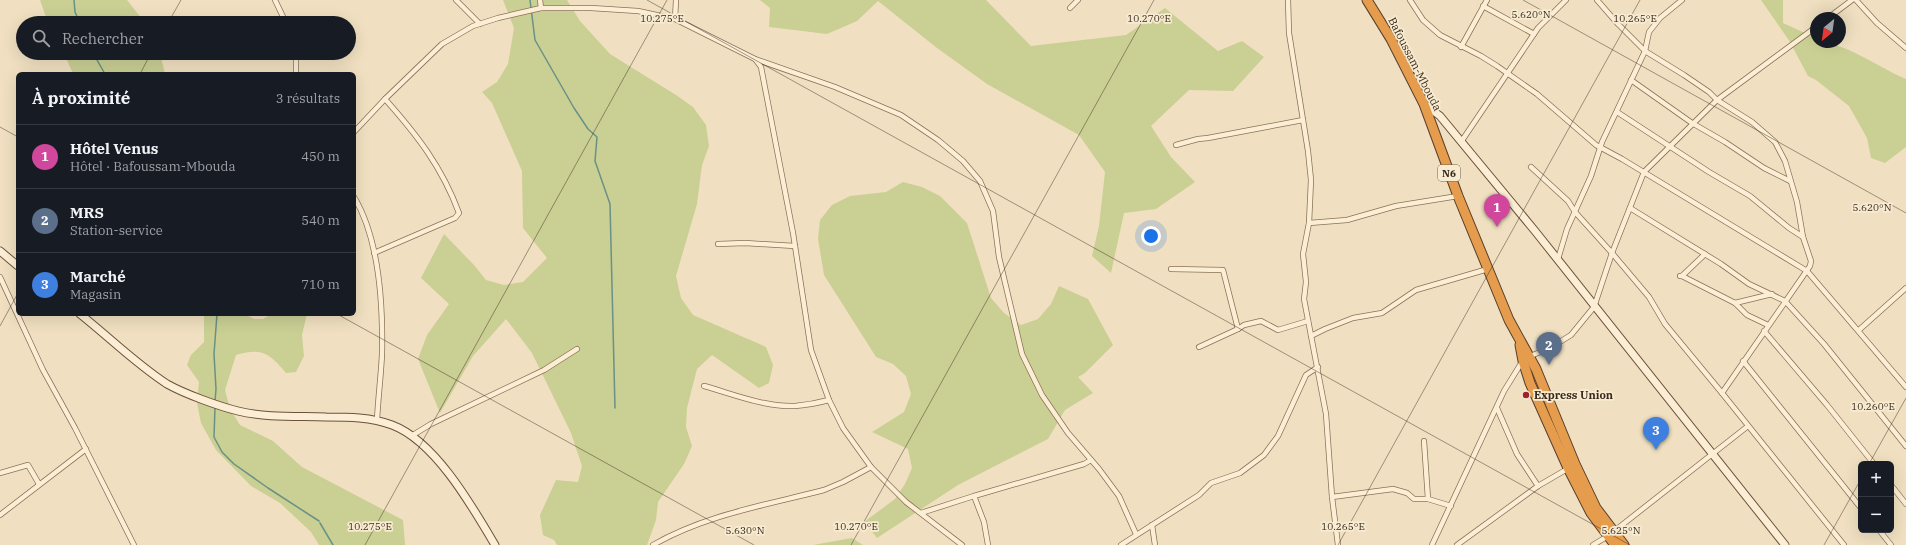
<!DOCTYPE html>
<html lang="fr">
<head>
<meta charset="utf-8">
<style>
	:root { --surface:#171b24; --page:#20242c; --text:#f1f3f6; --muted:#9ea1a6; --line:#363941; --accent:#2563eb }
	body { margin:0; font-family:"IBM Plex Serif",serif; background:var(--page); color:var(--text) }
	.controls { position:absolute; right:12px; bottom:12px; display:grid; overflow:hidden; border-radius:6px; box-shadow:0 4px 16px #0002 }
	.controls button { width:36px; height:36px; display:grid; place-items:center; padding:0; border:0; border-bottom:1px solid var(--line); background:var(--surface); color:var(--text); font:20px sans-serif }
	.compass { position:absolute; left:1810px; top:12px; width:36px; height:36px; border-radius:50%; background:var(--surface); box-shadow:0 4px 16px #0002; rotate:209deg }
	.you { position:absolute; left:1151px; top:236px; width:14px; height:14px; margin:-10px; border:3px solid #fff; border-radius:50%; background:#1a73e8; box-shadow:0 0 0 6px #1a73e833 }
	.badge { display:grid; place-items:center; width:26px; height:26px; border-radius:50%; background:var(--accent); color:#fff; font-size:13px; font-weight:700 }
	.pin { position:absolute; translate:-50% -33px; filter:drop-shadow(0 1px 2px #0008) }
	.pin::after { content:''; position:absolute; top:21px; width:14px; height:12px; background:inherit; clip-path:polygon(0 0,100% 0,50% 100%) }
	.list { margin:0; padding:0; list-style:none }
	h2 { display:flex; justify-content:space-between; align-items:center; height:52px; margin:0; padding:0 16px; font-size:17px }
	h2 small { font-size:13px; font-weight:400; color:var(--muted) }
	.list li { display:grid; grid-template-columns:26px 1fr auto; gap:12px; align-items:center; box-sizing:border-box; height:64px; padding:0 16px; border-top:1px solid var(--line) }
	.list b { display:block; font-size:15px; white-space:nowrap }
	.list p { margin:0; font-size:13px; white-space:nowrap; color:var(--muted) }
	.list em { font-size:13px; font-style:normal; color:var(--muted) }
	.icon { flex:none; width:22px; height:22px; fill:none; stroke:currentColor; stroke-width:2; stroke-linecap:round; stroke-linejoin:round }
	.map { position:relative; flex:none; width:1906px; height:545px; overflow:hidden }
	.search { position:absolute; background:var(--surface); box-shadow:0 4px 16px #0002; left:16px; top:16px; width:340px; height:44px; display:flex; align-items:center; gap:10px; box-sizing:border-box; padding:0 14px; border-radius:22px; color:var(--muted); font-size:15px }
	.panel { position:absolute; background:var(--surface); box-shadow:0 4px 16px #0002; left:16px; top:72px; width:340px; height:244px; border-radius:6px }
	.map>svg:first-child { display:block }
</style>
</head>
<body>
<div class="map">
<svg width="1906" height="545" viewBox="0 0 1906 545">
	<rect width="100%" height="100%" fill="#f0e0c1"/>
	<!-- green -->
	<g fill="#cacf94">
		<polygon points="40,0 127,0 145,23 48,23"/>
		<polygon points="503,0 567,0 580,21 610,54 676,95 693,107 706,125 709,146 702,165 697,204 676,276 681,298 693,315 766,347 773,365 769,383 759,388 712,355 697,369 687,408 686,427 692,446 684,464 658,502 656,520 647,545 557,545 554,540 543,535 540,515 556,480 578,482 582,466 571,433 532,353 506,319 473,356 440,413 418,359 427,335 449,304 421,278 444,234 474,265 486,280 504,285 523,282 547,258 523,228 522,171 492,103 482,92 497,82 508,64 514,28"/>
		<polygon points="760,0 986,0 1031,46 1126,35 1165,8 1218,51 1242,41 1264,57 1233,91 1189,90 1151,126 1171,157 1195,182 1156,209 1124,213 1111,273 1092,256 1099,226 1105,172 1079,135 987,84 937,48 878,1 857,21 827,34 769,27 770,8"/>
		<path d="M1761,0h22v23l33,15v4c30,0 63,26 90,37v68l-21,16 -14,-5 -4,-20 -18,-32 -33,-26 -8,-4 -18,-34z"/>
		<polygon points="64,53 160,53 165,74 73,74"/>
		<polygon points="903,182 922,187 940,196 967,223 991,298 1004,313 1021,325 1038,319 1051,304 1059,286 1088,299 1113,345 1085,373 1078,377 1093,393 1065,410 1048,439 958,485 877,538 864,522 895,499 905,484 912,468 908,449 872,432 904,412 911,394 906,376 893,364 876,357 824,275 818,239 820,220 832,205 850,196 886,192"/>
		<path d="M204,314h41l9,5h9l8,-5h36l-5,21 2,21 -8,16 -10,1c-18,-21 -24,-25 -50,-18l-11,35 5,19 10,16 33,16 29,26 101,53 2,25h-86l-8,-13 -31,-29 -29,-17 -35,-36 -15,-27 -4,-20 2,-21 -12,-17 4,-10 13,-13z"/>
		<polygon points="852,538 863,545 813,545"/>
	</g>
	<g fill="none" stroke-linecap="round" stroke-linejoin="round">
		<!-- stream -->
		<g stroke="#6a9186" stroke-width="1.5">
			<polyline points="74,0 75,12 80,23"/>
			<polyline points="530,0 535,40 574,108 588,129 597,137 595,161 610,204 615,408"/>
			<polyline points="93,53 105,74"/>
			<polyline points="215,401 216,389 214,354 217,314"/>
			<polyline points="215,407 214,437 222,452 234,464 268,488 319,521"/>
			<polyline points="320,523 333,545"/>
		</g>
		<defs>
			<g id="street">
				<polyline points="275,0 286,23"/>
				<polyline points="456,0 480,24"/>
				<polyline points="540,0 541,8"/>
				<polyline points="1288,0 1289,33 1308,151 1311,180 1309,223 1303,254 1306,282 1304,299 1326,414 1332,497 1338,545"/>
				<polyline points="1410,0 1423,20 1440,35 1481,56 1497,66 1537,94 1596,145 1622,159 1807,271 1906,387"/>
				<polyline points="1597,0 1618,24 1645,51 1684,75 1709,92 1717,100 1752,122 1775,142 1785,161 1797,202 1803,237 1811,261 1810,266 1722,393 1844,545"/>
				<polyline points="1856,0 1877,23 1906,48"/>
				<polyline points="1483,6 1534,34"/>
				<polyline points="1070,8 1078,0"/>
				<polyline points="1828,18 1852,0"/>
				<polyline points="675,19 676,0"/>
				<polyline points="1461,47 1487,0"/>
				<polyline points="755,59 835,87 901,115 938,140 963,161 980,181 993,211 999,257 1022,354 1042,395 1068,433 1099,469 1119,496 1136,534"/>
				<polyline points="296,74 296,53"/>
				<polyline points="1631,80 1692,123 1725,142 1764,168 1790,181"/>
				<polyline points="1617,112 1709,172 1750,196 1789,228 1803,237"/>
				<polyline points="354,132 385,99 442,44 473,26 498,18 541,8 591,8 638,11 675,19 755,59 761,67 793,233 811,350 829,400 843,428 871,467 906,502 962,545"/>
				<polyline points="1461,142 1538,28 1566,0"/>
				<polyline points="1176,145 1198,139 1208,138 1303,120"/>
				<polyline points="1531,167 1568,201 1575,212 1612,253 1649,297 1665,324 1722,393"/>
				<path d="M354,197c26,43 29,107 28,157 -1,22 -4,44 -5,67"/>
				<polyline points="1630,208 1721,264 1749,284 1785,301 1824,344 1906,446"/>
				<polyline points="1309,223 1347,220 1396,206 1458,196"/>
				<polyline points="718,244 745,243 795,246"/>
				<path d="M374,253l81,-35 4,-5c-17,-46 -42,-78 -74,-114"/>
				<polyline points="1558,259 1567,229 1591,176 1602,142 1645,51 1649,32 1660,18 1682,0"/>
				<polyline points="1171,269 1223,270 1238,329 1244,325 1261,321 1278,330 1308,321"/>
				<polyline points="1680,276 1682,276 1735,303 1772,294"/>
				<polyline points="1682,276 1705,254"/>
				<polyline points="0,277 43,370 75,428 134,545"/>
				<polyline points="1735,303 1747,315 1768,325"/>
				<polyline points="1859,330 1906,288"/>
				<polyline points="1764,331 1827,405 1874,464"/>
				<polyline points="1311,336 1325,329 1353,318 1382,313 1416,290 1488,269"/>
				<polyline points="1199,347 1238,329"/>
				<polyline points="1528,357 1550,348 1571,335 1594,307 1612,253 1644,172 1717,100 1816,27"/>
				<polyline points="1743,361 1861,508"/>
				<path d="M704,386c29,8 60,21 91,20 11,-1 23,-3 34,-6"/>
				<polyline points="1497,408 1517,454 1538,486"/>
				<polyline points="413,435 431,424 544,370 577,349"/>
				<polyline points="1424,441 1428,499"/>
				<polyline points="0,473 28,465 39,484"/>
				<polyline points="1891,485 1906,504"/>
				<polyline points="974,496 984,522 988,545"/>
				<polyline points="1332,497 1393,489 1407,493 1414,499 1428,499 1451,506"/>
				<polyline points="921,513 974,496 1084,464 1091,460"/>
				<polyline points="0,515 86,449"/>
				<polyline points="1152,525 1155,545"/>
				<polyline points="1879,530 1891,545"/>
				<path d="M653,545c52,-30 113,-40 171,-55l19,-8 28,-15"/>
				<polyline points="1121,545 1199,495 1211,483 1240,473 1264,455 1278,436 1306,375 1318,367"/>
				<polyline points="1432,545 1504,391 1522,362"/>
				<polyline points="1457,545 1538,486 1569,468"/>
				<polyline points="1593,545 1608,536 1748,426"/>
			</g>
			<g id="secondary">
				<polyline points="1424,104 1440,116 1535,231 1785,545"/>
				<polyline points="0,251 18,266"/>
				<path d="M80,314c29,23 56,50 87,70 18,10 51,22 71,27 29,7 59,5 88,6 22,0 45,0 66,8 43,16 80,81 103,120"/>
			</g>
			<g id="highway">
				<polyline points="1367,0 1391,39 1424,104 1458,196 1509,320 1536,369 1575,464 1596,508 1624,545"/>
				<polyline points="1520,345 1523,361 1530,383 1568,468 1591,513 1615,545"/>
			</g>
		</defs>
		<!-- street casing -->
		<use href="#street" stroke="#8b7157" stroke-width="6"/>
		<!-- secondary casing -->
		<use href="#secondary" stroke="#6c523b" stroke-width="9"/>
		<!-- highway casing -->
		<use href="#highway" stroke="#583f2c" stroke-width="11"/>
		<!-- street -->
		<use href="#street" stroke="#fbeed4" stroke-width="4.5"/>
		<!-- secondary -->
		<use href="#secondary" stroke="#fbeed4" stroke-width="7"/>
		<!-- highway -->
		<use href="#highway" stroke="#e59c4c" stroke-width="9"/>
	</g>
	<!-- ticks -->
	<path fill="none" stroke="#39291c" stroke-width="1" stroke-opacity="0.45" d="M647,0l983,545M1523,0l383,213M168,23l13,-23M140,74l11,-21M0,127l18,10M337,314l417,231M0,326l18,-33M1869,464l37,-66M365,545l302,-545M851,545l303,-545M1338,545l302,-545M1824,545l37,-66"/>
	<!-- markers -->
	<circle fill="#9d2429" stroke="#f7ebd1" stroke-width="1.5" cx="1526" cy="395" r="4"/>
	<g text-anchor="middle" stroke-width="3.5" stroke-linejoin="round" paint-order="stroke">
		<!-- shield labels -->
		<rect fill="#f7ebd1" stroke="#726352" stroke-width="1" x="1438" y="165" width="22" height="16" rx="3"/>
		<g font-size="10" font-weight="bold" fill="#39291c">
			<text x="1449" y="177">N6</text>
		</g>
		<!-- street labels -->
		<g font-size="11" fill="#39291c" stroke="#f7ebd1">
			<text transform="translate(1415 64) rotate(63)" y="4">Bafoussam-Mbouda</text>
		</g>
		<!-- poi labels -->
		<g font-size="11" font-weight="bold" fill="#39291c" stroke="#f7ebd1" text-anchor="start">
			<text x="1534" y="399">Express Union</text>
		</g>
	</g>
	<g font-size="10" text-anchor="middle" fill="#39291c" stroke="#f7ebd1" stroke-width="3.5" stroke-linejoin="round" paint-order="stroke">
		<text x="1531" y="18">5.620°N</text>
		<text x="662" y="22">10.275°E</text>
		<text x="1149" y="22">10.270°E</text>
		<text x="1635" y="22">10.265°E</text>
		<text x="1872" y="211">5.620°N</text>
		<text x="1873" y="410">10.260°E</text>
		<text x="370" y="530">10.275°E</text>
		<text x="856" y="530">10.270°E</text>
		<text x="1343" y="530">10.265°E</text>
		<text x="745" y="534">5.630°N</text>
		<text x="1621" y="534">5.625°N</text>
	</g>
</svg>
<div class="controls">
<button>+</button>
<button>−</button>
</div>
<svg class="compass" viewBox="-18 -18 36 36"><path d="M0-13l5 13h-10z" fill="#e53935"/><path d="M0 13l5-13h-10z" fill="#9ea1a6"/></svg>
<div class="you"></div>
<div class="pin badge" style="left:1497px;top:227px;background:#d1479c">1</div>
<div class="pin badge" style="left:1549px;top:365px;background:#5c6f8a">2</div>
<div class="pin badge" style="left:1656px;top:450px;background:#3f7fe0">3</div>
<div class="search"><svg class="icon" aria-label="search" viewBox="0 0 24 24"><circle cx="10" cy="10" r="6"/><path d="M15 15l6 6"/></svg>Rechercher</div>
<section class="panel">
<h2>À proximité<small>3 résultats</small></h2>
<ul class="list">
<li><span class="badge" style="background:#d1479c">1</span><div><b>Hôtel Venus</b><p>Hôtel · Bafoussam-Mbouda</p></div><em>450 m</em></li>
<li><span class="badge" style="background:#5c6f8a">2</span><div><b>MRS</b><p>Station-service</p></div><em>540 m</em></li>
<li><span class="badge" style="background:#3f7fe0">3</span><div><b>Marché</b><p>Magasin</p></div><em>710 m</em></li>
</ul>
</section>
</div>
</body>
</html>
